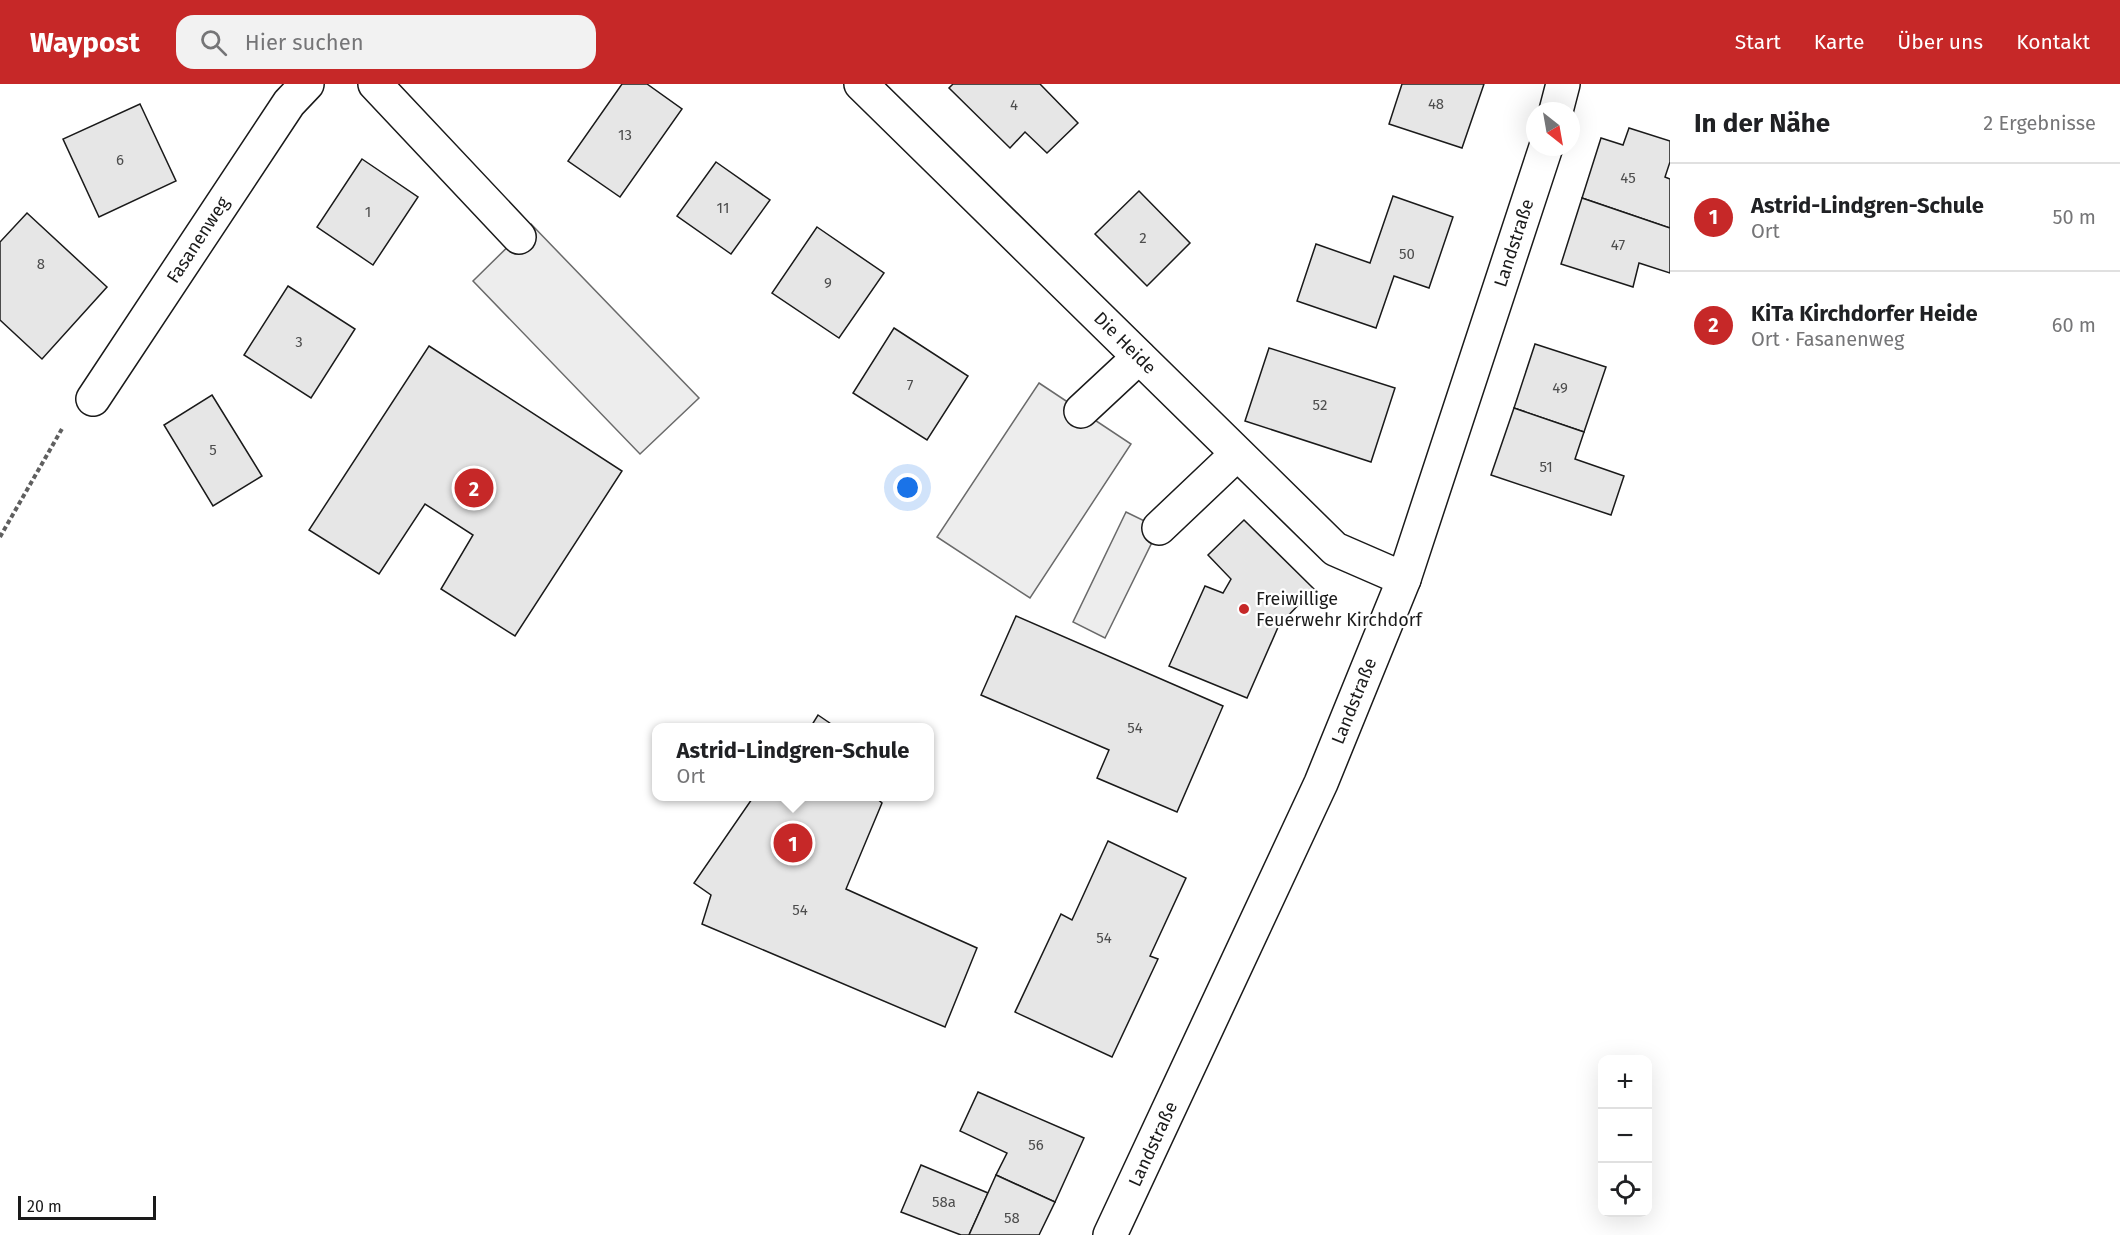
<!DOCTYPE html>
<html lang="de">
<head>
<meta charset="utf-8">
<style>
	:root { --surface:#fff; --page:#f2f2f2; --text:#202124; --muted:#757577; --line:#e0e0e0; --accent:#c62828 }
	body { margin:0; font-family:"Fira Sans",sans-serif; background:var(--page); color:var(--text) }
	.controls { position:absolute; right:18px; bottom:18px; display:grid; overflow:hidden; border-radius:12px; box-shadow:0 6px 24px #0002 }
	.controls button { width:54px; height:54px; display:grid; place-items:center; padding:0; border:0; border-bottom:2px solid var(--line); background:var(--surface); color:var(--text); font:30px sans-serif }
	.compass { position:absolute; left:1526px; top:18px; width:54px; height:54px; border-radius:50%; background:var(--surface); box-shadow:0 6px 24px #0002; rotate:149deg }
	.scale { position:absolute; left:18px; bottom:15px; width:138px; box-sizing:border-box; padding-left:6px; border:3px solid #1a1a1a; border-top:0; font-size:16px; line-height:21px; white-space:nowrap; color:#1a1a1a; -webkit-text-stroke:4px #fff; paint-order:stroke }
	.you { position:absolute; left:908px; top:404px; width:21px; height:21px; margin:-15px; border:4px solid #fff; border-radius:50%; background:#1a73e8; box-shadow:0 0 0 9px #1a73e833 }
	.badge { display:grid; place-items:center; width:39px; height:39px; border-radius:50%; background:var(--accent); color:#fff; font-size:20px; font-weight:700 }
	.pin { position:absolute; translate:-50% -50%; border:3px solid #fff; box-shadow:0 2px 6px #0006 }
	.popup { position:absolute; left:652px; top:639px; width:282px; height:78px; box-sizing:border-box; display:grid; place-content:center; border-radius:12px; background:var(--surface); filter:drop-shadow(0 2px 4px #0005); font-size:20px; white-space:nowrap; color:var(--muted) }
	.popup b { font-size:22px; color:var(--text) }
	.popup::after { content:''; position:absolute; left:50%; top:100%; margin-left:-12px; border:12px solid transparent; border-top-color:var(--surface) }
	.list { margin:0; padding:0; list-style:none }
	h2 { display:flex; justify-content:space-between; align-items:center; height:78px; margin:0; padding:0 24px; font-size:26px }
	h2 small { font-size:20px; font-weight:400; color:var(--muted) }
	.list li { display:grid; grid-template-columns:39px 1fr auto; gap:18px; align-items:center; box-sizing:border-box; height:108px; padding:0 24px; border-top:2px solid var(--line) }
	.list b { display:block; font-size:22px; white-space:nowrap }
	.list p { margin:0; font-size:20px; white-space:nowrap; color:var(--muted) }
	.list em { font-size:20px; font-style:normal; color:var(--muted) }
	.icon { flex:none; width:33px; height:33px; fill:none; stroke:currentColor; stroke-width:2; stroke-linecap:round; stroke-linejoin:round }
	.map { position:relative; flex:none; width:1670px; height:1151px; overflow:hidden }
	header { display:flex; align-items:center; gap:36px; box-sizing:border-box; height:84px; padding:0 30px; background:var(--accent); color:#fff }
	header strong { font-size:28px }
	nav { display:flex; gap:33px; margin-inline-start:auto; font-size:21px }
	.search { width:420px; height:54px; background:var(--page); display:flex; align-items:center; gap:15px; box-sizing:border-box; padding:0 21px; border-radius:18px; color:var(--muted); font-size:22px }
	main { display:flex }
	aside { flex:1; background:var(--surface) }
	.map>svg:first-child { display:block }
</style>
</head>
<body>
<header>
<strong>Waypost</strong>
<div class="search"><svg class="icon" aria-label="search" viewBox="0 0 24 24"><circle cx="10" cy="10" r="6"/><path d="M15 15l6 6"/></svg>Hier suchen</div>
<nav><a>Start</a><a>Karte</a><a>Über uns</a><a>Kontakt</a></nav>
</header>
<main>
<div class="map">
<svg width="1670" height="1151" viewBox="0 0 1670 1151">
	<rect width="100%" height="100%" fill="#fff"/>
	<!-- parking -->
	<g fill="#ededed" stroke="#6a6a6a" stroke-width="1.5">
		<polygon points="531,140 699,314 640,370 473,197"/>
		<polygon points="1039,299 1131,360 1030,514 937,453"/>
		<polygon points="1126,428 1159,444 1105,554 1073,538"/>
	</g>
	<!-- building -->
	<g fill="#e6e6e6" stroke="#1a1a1a" stroke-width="1.5">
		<polygon points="622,0 647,0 682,25 620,113 568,77"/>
		<polygon points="953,0 1040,0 1078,39 1047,69 1025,48 1010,64 949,4"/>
		<polygon points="1402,0 1484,0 1462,64 1389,40"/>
		<polygon points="140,20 176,97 99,133 63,55"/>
		<polygon points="1629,44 1670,57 1670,78 1665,93 1670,95 1670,144 1582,114 1601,54 1623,61"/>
		<polygon points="362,75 418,113 373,181 317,143"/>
		<polygon points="716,78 770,116 731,170 677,132"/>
		<polygon points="1139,107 1190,159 1147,202 1095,150"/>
		<polygon points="1393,112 1453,133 1429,204 1394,192 1376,244 1297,217 1316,160 1370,179"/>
		<polygon points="1582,114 1670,144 1670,189 1639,179 1633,203 1561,180"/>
		<polygon points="27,129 107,203 42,275 0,236 0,158"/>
		<polygon points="817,143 884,189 839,254 772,209"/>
		<polygon points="288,202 355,245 311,314 244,271"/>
		<polygon points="894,244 968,292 927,356 853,309"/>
		<polygon points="1535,260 1606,283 1584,348 1514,324"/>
		<polygon points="429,262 622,387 515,552 441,505 473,451 425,420 379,490 309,446"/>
		<polygon points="1269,264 1395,304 1371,378 1245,337"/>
		<polygon points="212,311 262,392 213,422 164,341"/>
		<polygon points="1514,324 1584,348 1575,375 1624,392 1611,431 1491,391"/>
		<polygon points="1244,436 1314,505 1279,541 1247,614 1169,582 1205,502 1223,509 1231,495 1208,471"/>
		<polygon points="1016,532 1223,622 1177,728 1097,694 1109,666 981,611"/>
		<polygon points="818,631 837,644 810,644"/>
		<polygon points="754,712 874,712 882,719 846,805 977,864 945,943 702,840 711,811 694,799"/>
		<polygon points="1108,757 1186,794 1150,872 1158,875 1112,973 1015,928 1061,830 1072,836"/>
		<polygon points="978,1008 1084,1054 1055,1118 996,1091 1007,1069 960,1047"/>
		<polygon points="921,1081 988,1109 969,1151 961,1151 901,1128"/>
		<polygon points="996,1091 1055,1118 1039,1151 969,1151"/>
	</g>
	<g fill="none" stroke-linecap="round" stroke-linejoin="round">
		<defs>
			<g id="minor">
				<polyline points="375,0 519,153"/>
				<polyline points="861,0 1335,465 1404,495"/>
				<polyline points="1556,27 1563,0"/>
				<polyline points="93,315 289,19 307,0"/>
				<polyline points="1081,327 1139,273"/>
				<polyline points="1159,444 1237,370"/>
				<polyline points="1110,1151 1321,699 1404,495 1546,63"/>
			</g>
		</defs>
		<!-- minor casing -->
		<use href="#minor" stroke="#1a1a1a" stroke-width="36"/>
		<!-- path -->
		<polyline stroke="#5f5f5f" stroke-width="4" stroke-dasharray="4.5 3" stroke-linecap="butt" points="0,453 63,343"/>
		<!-- minor -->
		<use href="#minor" stroke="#fff" stroke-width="33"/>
	</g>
	<!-- markers -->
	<circle fill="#c62828" stroke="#fff" stroke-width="2" cx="1244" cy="525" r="6"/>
	<g text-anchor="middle" stroke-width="4.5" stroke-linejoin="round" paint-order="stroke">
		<!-- number labels -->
		<g font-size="15" fill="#4d4d4d">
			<text x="1436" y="25">48</text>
			<text x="1014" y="26">4</text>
			<text x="625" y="56">13</text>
			<text x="120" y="81">6</text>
			<text x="1628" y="99">45</text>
			<text x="723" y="129">11</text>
			<text x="368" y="133">1</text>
			<text x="1143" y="159">2</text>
			<text x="1618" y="166">47</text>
			<text x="1407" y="175">50</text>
			<text x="41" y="185">8</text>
			<text x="828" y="204">9</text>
			<text x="299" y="263">3</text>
			<text x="910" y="306">7</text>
			<text x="1560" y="309">49</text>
			<text x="1320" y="326">52</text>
			<text x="213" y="371">5</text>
			<text x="1546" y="388">51</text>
			<text x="1135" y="649">54</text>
			<text x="800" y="831">54</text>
			<text x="1104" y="859">54</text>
			<text x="1036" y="1066">56</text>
			<text x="944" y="1123">58a</text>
			<text x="1012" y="1139">58</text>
		</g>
		<!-- street labels -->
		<g font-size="18" fill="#1a1a1a" stroke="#fff">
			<text transform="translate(198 156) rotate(-57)" y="6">Fasanenweg</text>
			<text transform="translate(1514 159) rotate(-72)" y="6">Landstraße</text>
			<text transform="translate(1125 259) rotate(45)" y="6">Die Heide</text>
			<text transform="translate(1354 617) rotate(-68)" y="6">Landstraße</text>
			<text transform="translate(1153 1060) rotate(-65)" y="6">Landstraße</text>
		</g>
		<!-- poi labels -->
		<g font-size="18" fill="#1a1a1a" stroke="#fff" text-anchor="start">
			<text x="1256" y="521">Freiwillige<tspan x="1256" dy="21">Feuerwehr Kirchdorf</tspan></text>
		</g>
	</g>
</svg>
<div class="controls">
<button>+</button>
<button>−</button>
<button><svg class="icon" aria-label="locate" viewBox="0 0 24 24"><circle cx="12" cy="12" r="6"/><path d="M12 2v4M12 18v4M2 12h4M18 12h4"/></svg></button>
</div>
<svg class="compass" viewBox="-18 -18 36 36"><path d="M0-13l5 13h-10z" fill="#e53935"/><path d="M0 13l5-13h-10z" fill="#757577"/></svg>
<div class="scale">20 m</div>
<div class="you"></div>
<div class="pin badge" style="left:793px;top:759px">1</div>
<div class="popup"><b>Astrid-Lindgren-Schule</b>Ort</div>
<div class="pin badge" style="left:474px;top:404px">2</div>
</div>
<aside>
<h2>In der Nähe<small>2 Ergebnisse</small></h2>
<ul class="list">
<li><span class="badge">1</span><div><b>Astrid-Lindgren-Schule</b><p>Ort</p></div><em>50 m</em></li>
<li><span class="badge">2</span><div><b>KiTa Kirchdorfer Heide</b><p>Ort · Fasanenweg</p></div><em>60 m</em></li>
</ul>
</aside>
</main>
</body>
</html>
